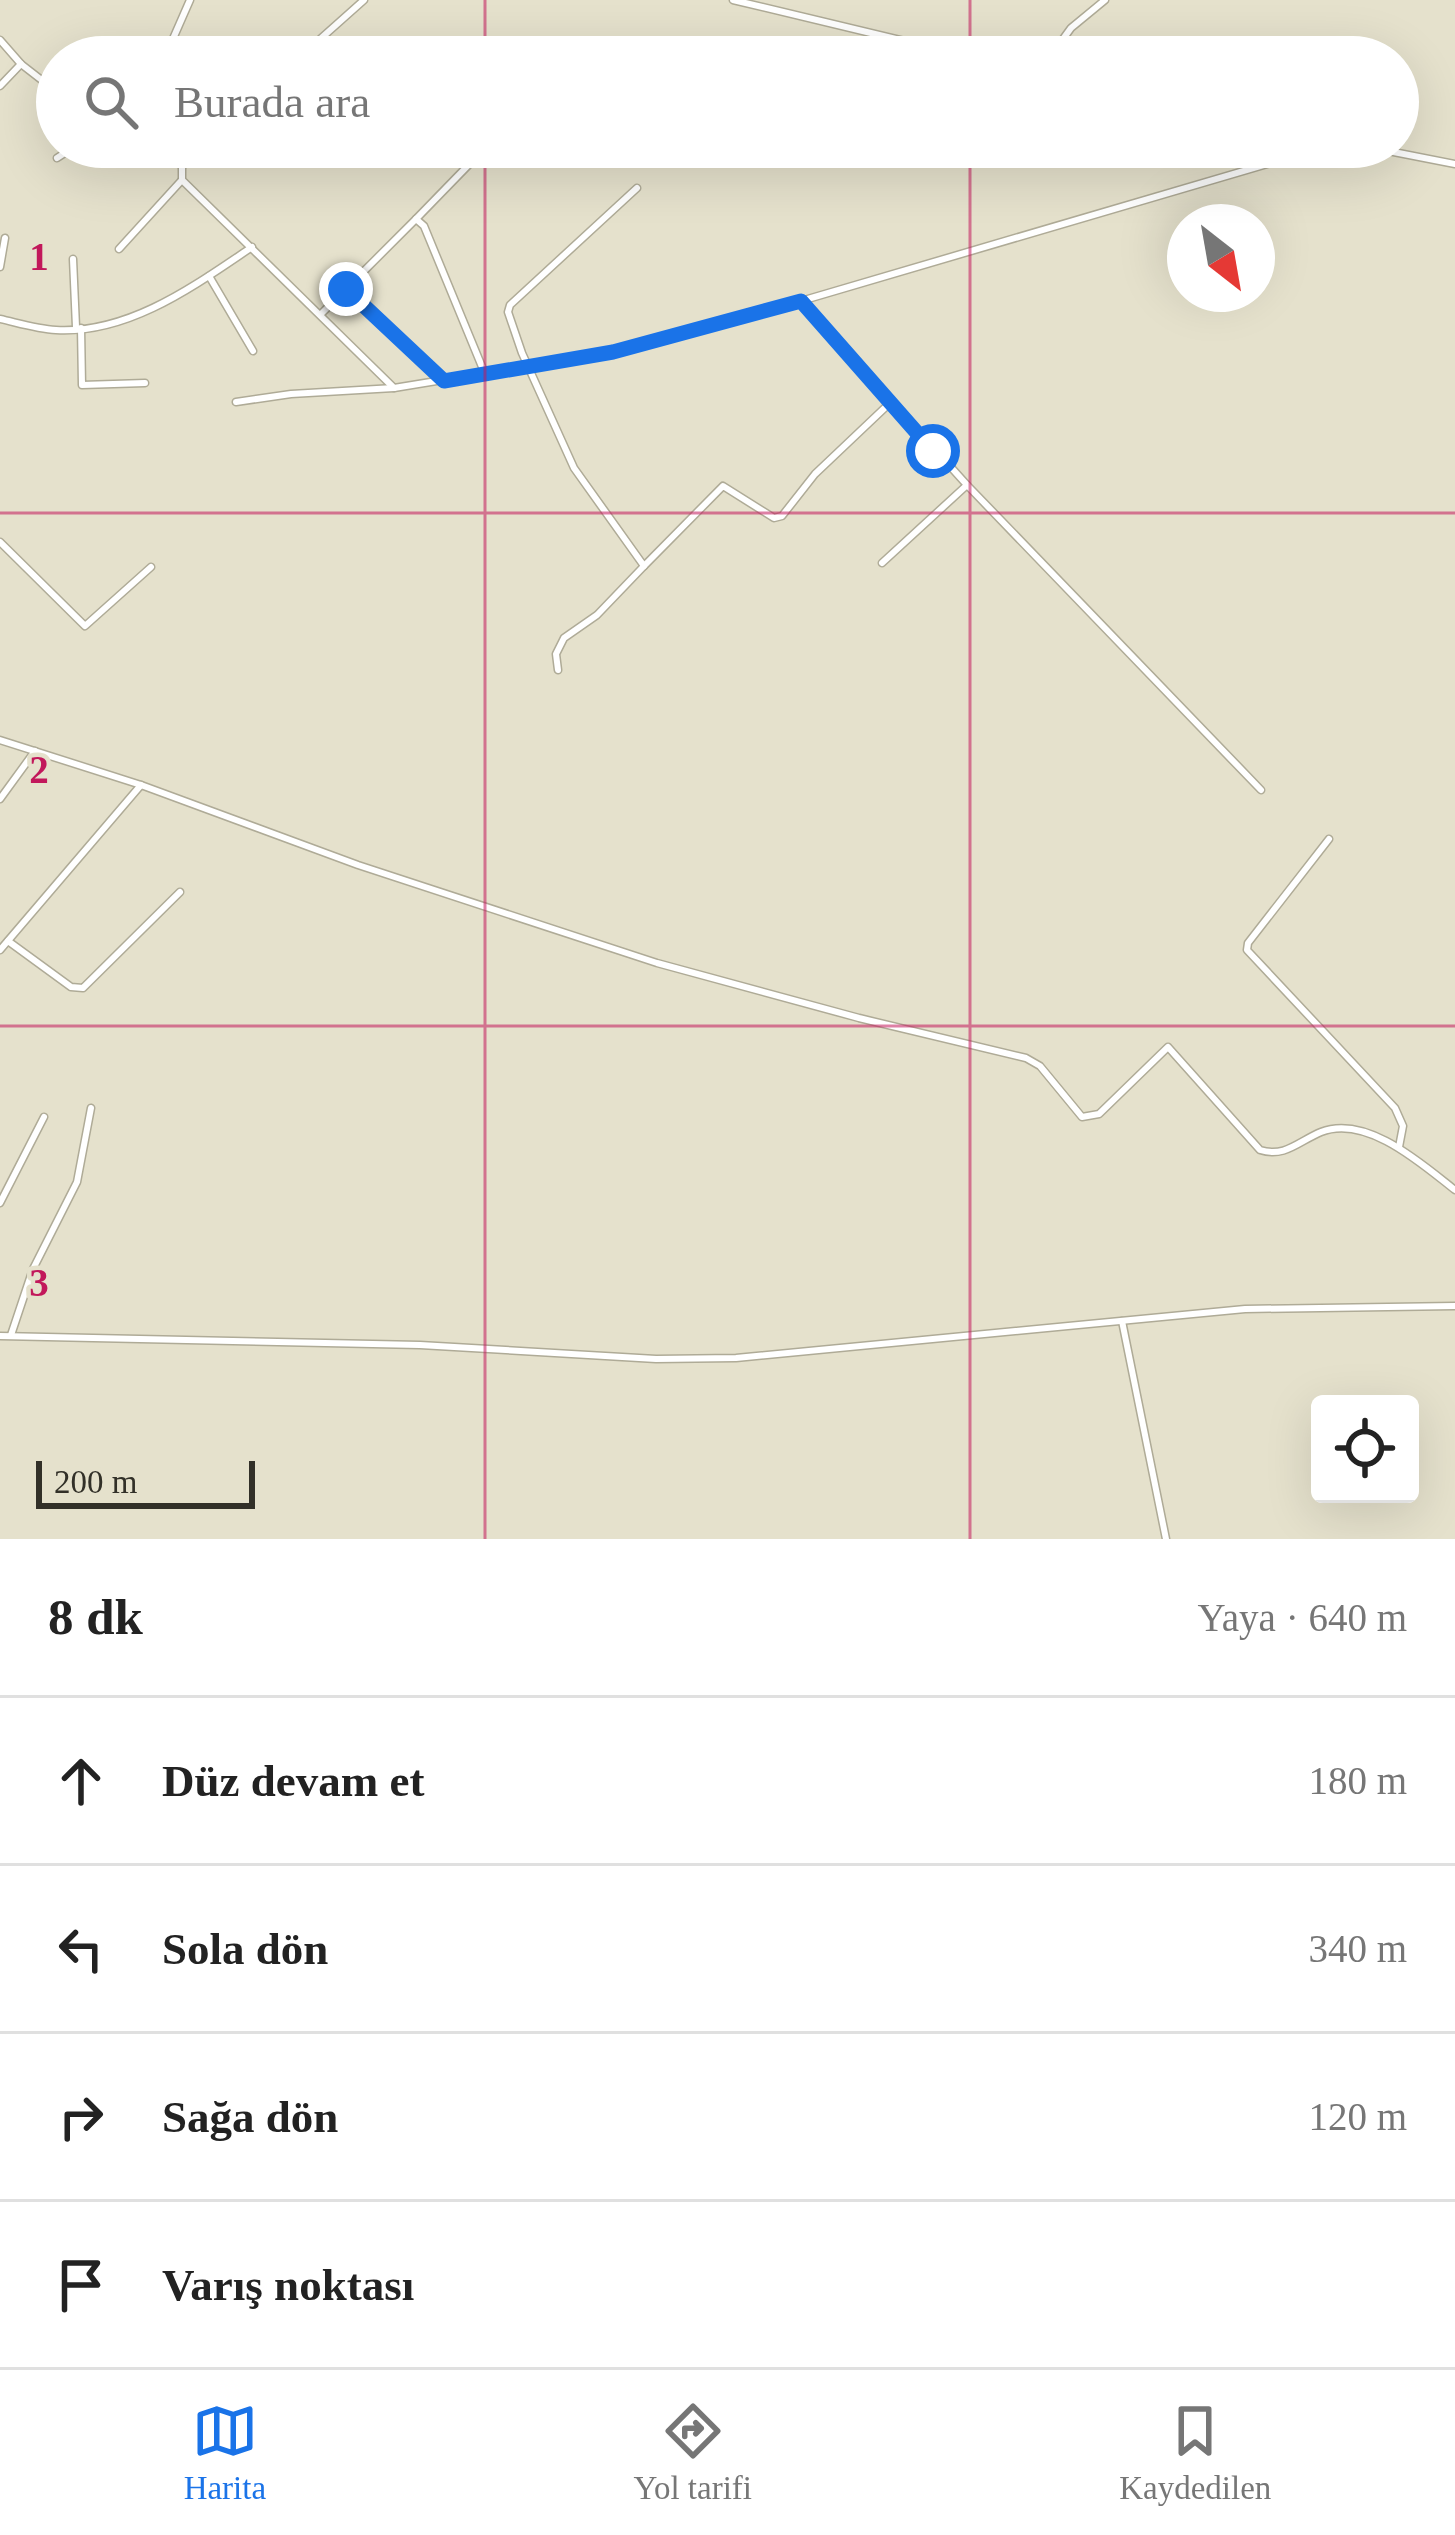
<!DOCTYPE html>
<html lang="tr">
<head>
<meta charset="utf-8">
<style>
	:root { --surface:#fff; --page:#f6f6f6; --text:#222; --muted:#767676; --line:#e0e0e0; --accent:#1a73e8 }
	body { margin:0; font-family:"Times New Roman",serif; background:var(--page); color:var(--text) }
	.controls { position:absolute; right:36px; bottom:36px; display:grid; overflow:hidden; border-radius:12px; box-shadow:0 12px 48px #0002 }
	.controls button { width:108px; height:108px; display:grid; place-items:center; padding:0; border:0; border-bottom:3px solid var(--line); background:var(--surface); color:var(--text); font:60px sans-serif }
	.compass { position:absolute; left:1167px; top:204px; width:108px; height:108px; border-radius:50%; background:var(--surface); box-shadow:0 12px 48px #0002; rotate:149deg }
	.scale { position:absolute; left:36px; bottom:30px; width:219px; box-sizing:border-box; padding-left:12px; border:6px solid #323028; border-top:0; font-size:33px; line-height:42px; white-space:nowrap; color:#323028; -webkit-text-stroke:9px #e5e1cc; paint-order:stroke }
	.stop { position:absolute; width:36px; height:36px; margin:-27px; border:9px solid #1a73e8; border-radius:50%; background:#fff }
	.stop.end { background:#1a73e8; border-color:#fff; box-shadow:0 3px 12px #0008 }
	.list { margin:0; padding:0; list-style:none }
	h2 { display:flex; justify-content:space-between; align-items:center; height:156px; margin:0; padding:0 48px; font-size:51px }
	h2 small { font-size:39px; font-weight:400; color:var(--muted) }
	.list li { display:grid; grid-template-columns:78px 1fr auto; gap:36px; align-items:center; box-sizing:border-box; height:168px; padding:0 48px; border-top:3px solid var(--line) }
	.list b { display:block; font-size:45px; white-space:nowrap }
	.list em { font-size:39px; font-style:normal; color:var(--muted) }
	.icon { flex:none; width:66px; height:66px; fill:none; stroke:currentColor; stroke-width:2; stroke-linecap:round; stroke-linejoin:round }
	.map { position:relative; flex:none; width:1455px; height:1539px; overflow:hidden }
	.search { position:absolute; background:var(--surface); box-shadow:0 12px 48px #0002; left:36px; right:36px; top:36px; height:132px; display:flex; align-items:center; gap:30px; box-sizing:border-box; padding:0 42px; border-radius:66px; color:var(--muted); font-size:45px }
	.sheet { height:828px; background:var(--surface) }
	nav { display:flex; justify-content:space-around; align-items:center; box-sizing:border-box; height:168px; border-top:3px solid var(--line); background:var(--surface); font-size:33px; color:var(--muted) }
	nav a { display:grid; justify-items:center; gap:6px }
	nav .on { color:var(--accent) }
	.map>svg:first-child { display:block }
</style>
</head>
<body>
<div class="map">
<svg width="1455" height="1539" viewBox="0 0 1455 1539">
	<rect width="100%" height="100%" fill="#e5e1cc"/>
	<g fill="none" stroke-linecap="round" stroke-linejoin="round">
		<defs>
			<g id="minor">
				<polyline points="733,0 971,57"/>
				<polyline points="0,40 21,64 57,92"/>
				<polyline points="165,57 190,0"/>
				<polyline points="300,57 364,0"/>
				<polyline points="1050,57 1071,28 1105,0"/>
				<polyline points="0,86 21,64"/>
				<polyline points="160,147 182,166 205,147"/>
				<polyline points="1368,147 1455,164"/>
				<polyline points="57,158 74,147"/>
				<polyline points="182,166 182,180 394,388 613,352 801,301 1325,147"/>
				<polyline points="637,188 510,305 508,312 522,353 574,468 644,566 723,486 774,518 782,516 815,474 892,401"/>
				<polyline points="416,219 486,147"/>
				<polyline points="119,249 181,181"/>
				<polyline points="73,259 76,327"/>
				<polyline points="0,267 5,238"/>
				<polyline points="209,276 253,351"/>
				<polyline points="346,289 444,381"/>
				<polyline points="801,301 967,485 882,563"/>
				<polyline points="321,314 416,219 424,226 485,374"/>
				<path d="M0,319c18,4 37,10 56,11 73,4 138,-44 196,-83"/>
				<polyline points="81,328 82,385 145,383"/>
				<polyline points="236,402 291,394 394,388"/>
				<polyline points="967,485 1261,790"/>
				<polyline points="0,542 85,626 151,567"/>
				<polyline points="558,670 556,654 564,638 597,615 644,566"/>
				<path d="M0,740l141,45 217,80 299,98 202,55 167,40 14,8 42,51 17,-3 69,-67 92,103c25,8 39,-9 61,-18 46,-18 102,33 134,58"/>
				<polyline points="0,799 35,751"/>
				<polyline points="1329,839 1248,943 1247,950 1395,1108 1403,1126 1399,1147"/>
				<polyline points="8,941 71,987 83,988 180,892"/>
				<polyline points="0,950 141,785"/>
				<polyline points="0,1203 44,1117"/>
				<polyline points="1122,1321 1166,1539"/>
				<polyline points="11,1335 33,1269 77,1182 91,1108"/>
				<polyline points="0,1336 420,1345 656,1359 736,1358 1245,1309 1455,1306"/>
			</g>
		</defs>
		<!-- minor casing -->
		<use href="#minor" stroke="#afab97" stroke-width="9"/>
		<!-- minor -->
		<use href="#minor" stroke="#fff" stroke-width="6"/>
	</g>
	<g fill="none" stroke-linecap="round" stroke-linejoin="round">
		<!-- route -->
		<polyline stroke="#1a73e8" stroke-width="15" points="346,289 444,381 613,352 801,301 933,451"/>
	</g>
	<!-- grid -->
	<path fill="none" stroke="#c2185b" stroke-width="3" stroke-opacity="0.55" d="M485,0v57M970,0v57M485,147v1392M970,147v1392M0,513h1455M0,1026h1455"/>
	<g font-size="39" text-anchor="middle" font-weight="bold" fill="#c2185b" stroke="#e5e1cc" stroke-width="9" stroke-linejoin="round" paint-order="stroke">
		<text x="39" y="270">1</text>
		<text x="39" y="783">2</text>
		<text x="39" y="1296">3</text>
	</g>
</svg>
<div class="controls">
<button><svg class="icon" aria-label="locate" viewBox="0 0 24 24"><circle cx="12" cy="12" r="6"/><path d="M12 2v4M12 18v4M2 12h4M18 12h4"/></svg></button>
</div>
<svg class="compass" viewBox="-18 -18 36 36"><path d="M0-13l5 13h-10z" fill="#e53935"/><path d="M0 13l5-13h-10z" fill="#767676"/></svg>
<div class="scale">200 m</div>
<div class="stop" style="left:933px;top:451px"></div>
<div class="stop end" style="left:346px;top:289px"></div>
<div class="search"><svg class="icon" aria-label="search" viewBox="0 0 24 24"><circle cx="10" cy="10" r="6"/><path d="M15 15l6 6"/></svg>Burada ara</div>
</div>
<section class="sheet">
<h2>8 dk<small>Yaya · 640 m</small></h2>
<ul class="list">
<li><svg class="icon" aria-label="ahead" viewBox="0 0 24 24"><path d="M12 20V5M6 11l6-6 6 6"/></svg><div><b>Düz devam et</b></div><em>180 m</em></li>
<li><svg class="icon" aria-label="left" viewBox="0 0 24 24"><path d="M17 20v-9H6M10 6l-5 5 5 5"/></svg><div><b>Sola dön</b></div><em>340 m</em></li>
<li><svg class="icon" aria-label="right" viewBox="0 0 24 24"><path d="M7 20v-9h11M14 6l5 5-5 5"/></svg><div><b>Sağa dön</b></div><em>120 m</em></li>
<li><svg class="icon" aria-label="arrive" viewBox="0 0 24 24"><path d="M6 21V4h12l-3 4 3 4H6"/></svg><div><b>Varış noktası</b></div></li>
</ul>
</section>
<nav>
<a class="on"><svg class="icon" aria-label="map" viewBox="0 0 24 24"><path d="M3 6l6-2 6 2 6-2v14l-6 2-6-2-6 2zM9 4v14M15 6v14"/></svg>Harita</a>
<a><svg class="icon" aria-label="directions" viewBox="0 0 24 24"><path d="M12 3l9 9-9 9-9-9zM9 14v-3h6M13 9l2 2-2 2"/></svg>Yol tarifi</a>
<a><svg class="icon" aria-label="saved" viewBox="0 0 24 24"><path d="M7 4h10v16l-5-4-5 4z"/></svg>Kaydedilen</a>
</nav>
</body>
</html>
